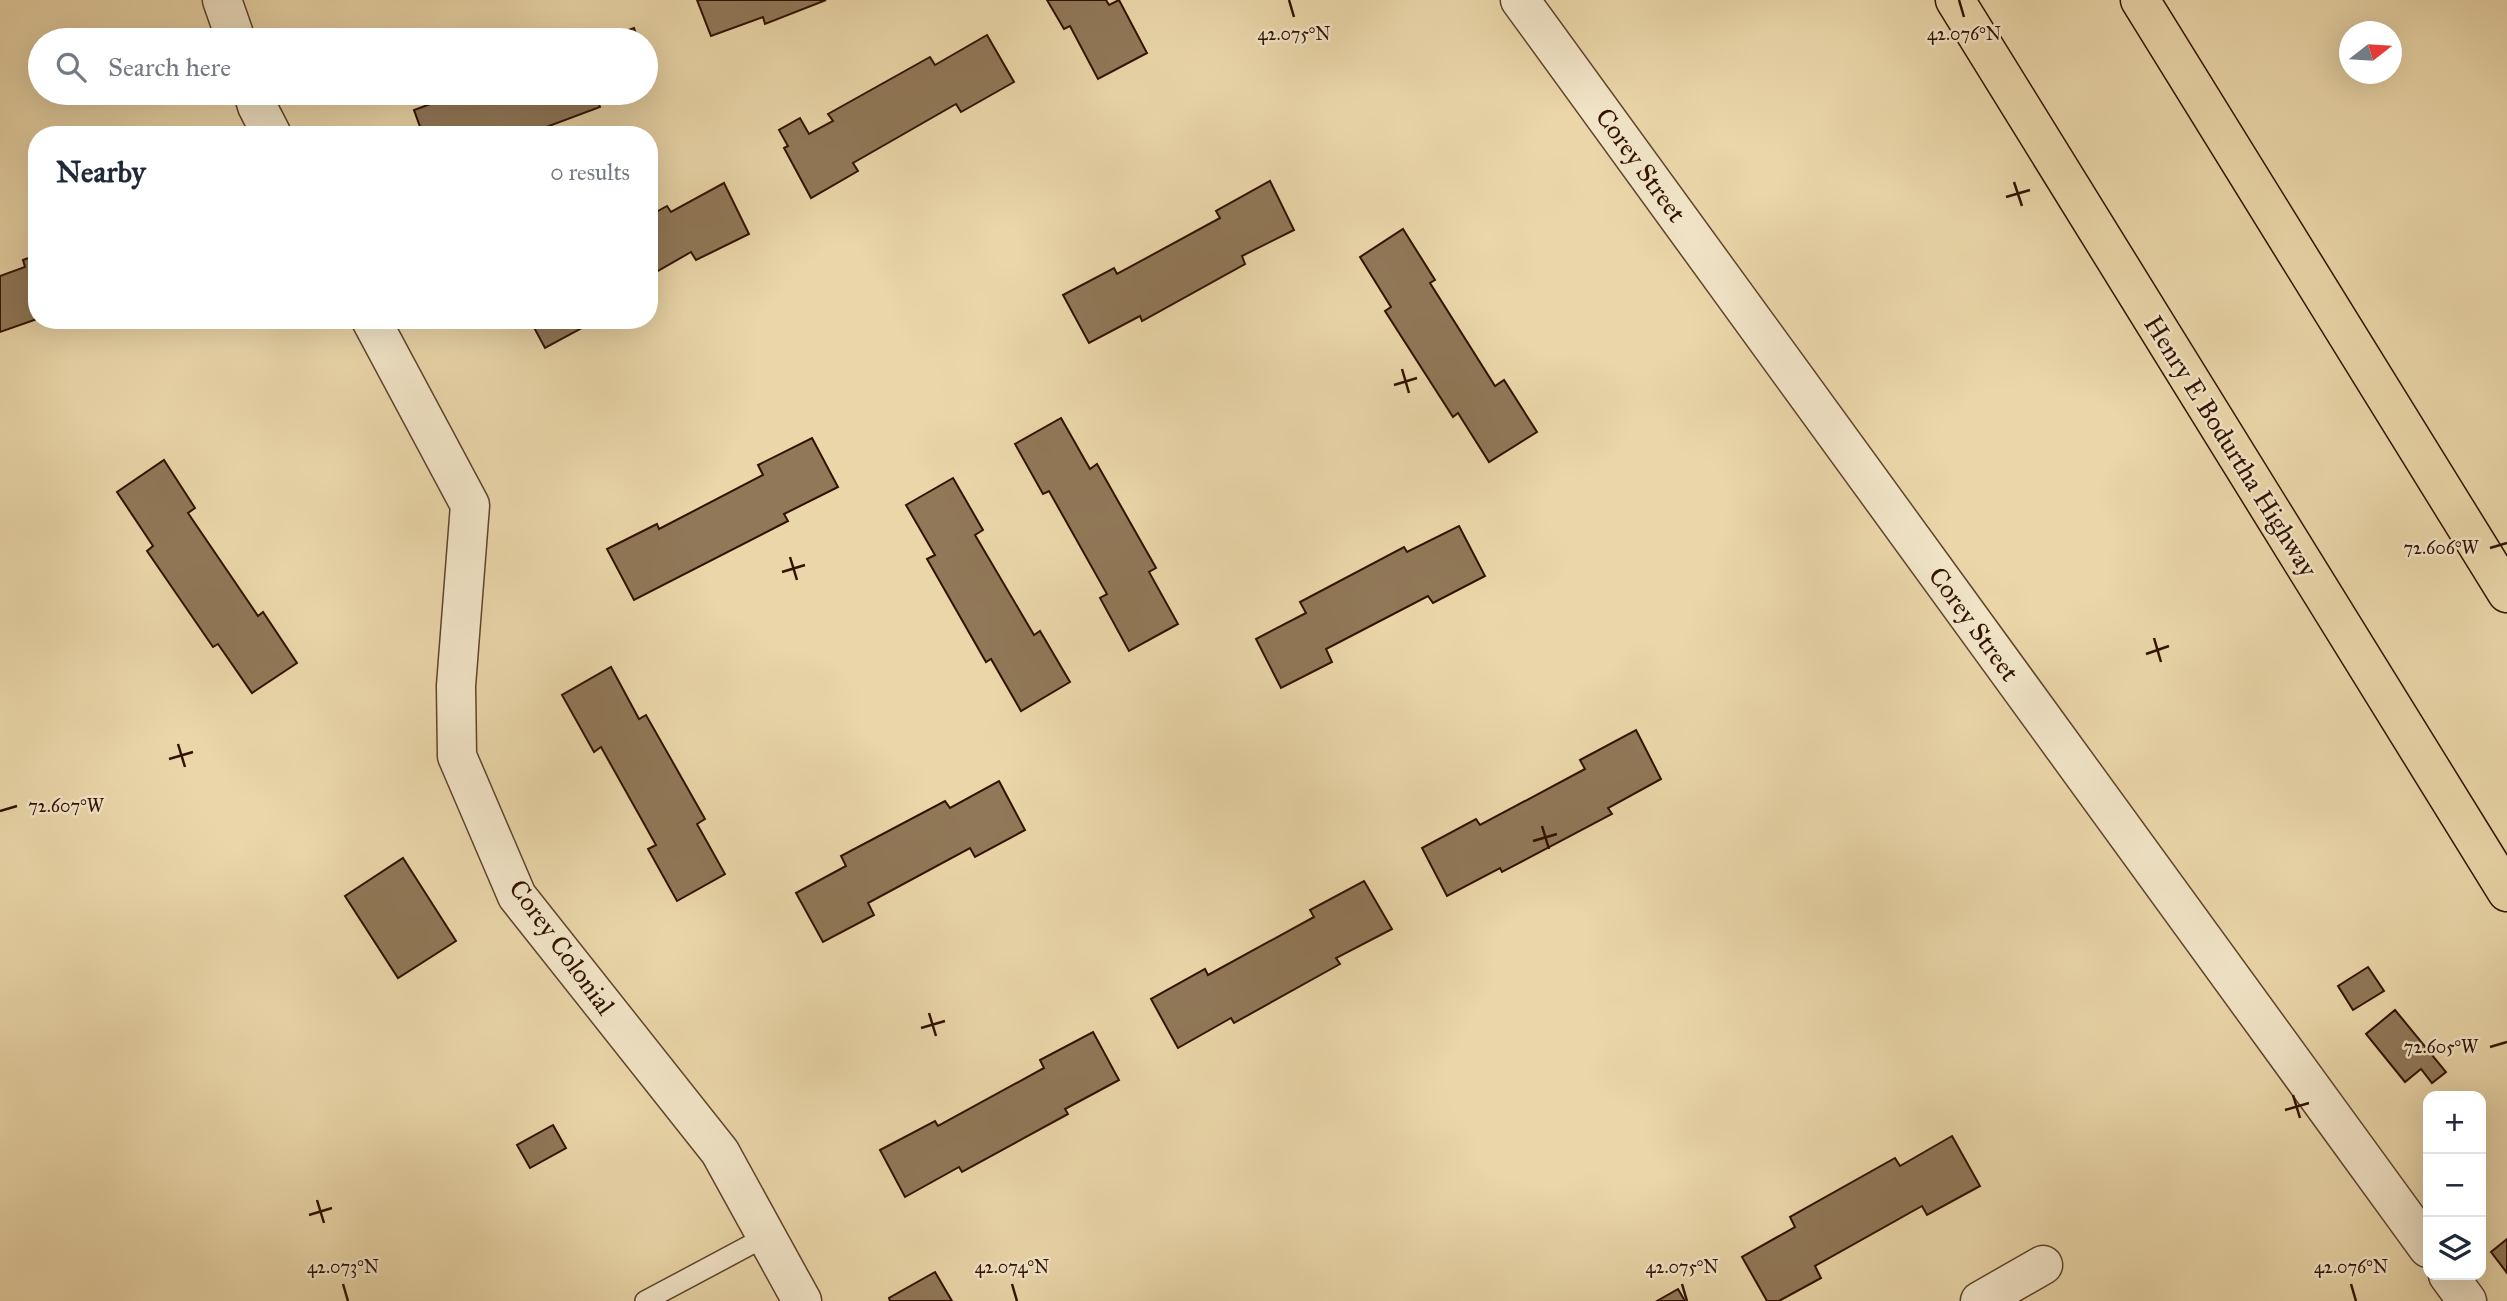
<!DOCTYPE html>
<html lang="en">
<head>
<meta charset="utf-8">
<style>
	:root { --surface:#fff; --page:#f2f2f3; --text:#1f2937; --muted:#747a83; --line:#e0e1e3 }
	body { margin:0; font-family:"IM FELL Great Primer",serif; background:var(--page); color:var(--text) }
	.controls { position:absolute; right:21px; bottom:21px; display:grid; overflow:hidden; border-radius:14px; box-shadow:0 7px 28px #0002 }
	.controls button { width:63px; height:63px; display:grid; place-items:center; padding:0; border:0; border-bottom:2px solid var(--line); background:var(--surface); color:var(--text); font:35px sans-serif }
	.compass { position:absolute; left:2339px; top:21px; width:63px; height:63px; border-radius:50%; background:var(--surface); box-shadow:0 7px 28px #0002; rotate:73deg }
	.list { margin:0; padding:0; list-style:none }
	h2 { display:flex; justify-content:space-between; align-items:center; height:91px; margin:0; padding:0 28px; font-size:30px }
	h2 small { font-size:23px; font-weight:400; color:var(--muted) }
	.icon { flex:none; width:38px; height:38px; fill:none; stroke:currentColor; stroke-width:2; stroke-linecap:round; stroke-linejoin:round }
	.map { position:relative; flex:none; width:2507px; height:1301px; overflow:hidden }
	.search { position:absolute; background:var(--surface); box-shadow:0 7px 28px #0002; left:28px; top:28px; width:630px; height:77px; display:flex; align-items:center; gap:18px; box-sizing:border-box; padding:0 24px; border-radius:38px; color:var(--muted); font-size:26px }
	.panel { position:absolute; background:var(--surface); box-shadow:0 7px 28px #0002; left:28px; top:126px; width:630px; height:203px; border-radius:28px }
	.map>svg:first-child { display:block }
</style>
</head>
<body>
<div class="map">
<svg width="2507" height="1301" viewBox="0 0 2507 1301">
	<rect width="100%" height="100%" fill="#ead6a9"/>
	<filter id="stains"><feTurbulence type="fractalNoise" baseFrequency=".00286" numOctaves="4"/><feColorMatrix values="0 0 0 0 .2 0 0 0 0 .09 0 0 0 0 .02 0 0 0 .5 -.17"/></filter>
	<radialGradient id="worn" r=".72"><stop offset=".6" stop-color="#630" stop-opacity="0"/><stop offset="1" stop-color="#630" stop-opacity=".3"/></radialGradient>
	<!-- building -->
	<g fill="#917858" stroke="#311201" stroke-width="2">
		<polygon points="697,0 826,0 765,24 763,17 711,36"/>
		<polygon points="1047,0 1106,0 1109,5 1119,0 1147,53 1098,79 1070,26 1064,29"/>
		<polygon points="634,28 638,40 600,40"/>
		<polygon points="987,35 1014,82 961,112 956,104 853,163 858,171 811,198 784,148 788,146 779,130 800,118 809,134 833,121 828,114 930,57 935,65"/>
		<polygon points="460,93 471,93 473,99 490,93 614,93 597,99 600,107 525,135 423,135 414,110"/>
		<polygon points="1270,181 1294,230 1242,256 1245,264 1142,321 1140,316 1089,343 1063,295 1114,268 1117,274 1220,218 1216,211"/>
		<polygon points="724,183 749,234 696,260 691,252 649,276 649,216 667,206 671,212"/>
		<polygon points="1403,229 1435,280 1430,283 1495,386 1504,380 1537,432 1489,462 1458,413 1453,417 1385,311 1391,307 1360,257"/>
		<polygon points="37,255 37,319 0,332 0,276 25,267 23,260"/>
		<polygon points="530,320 595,320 595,321 545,348"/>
		<polygon points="1061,418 1090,469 1097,464 1156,568 1149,572 1178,624 1129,651 1100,598 1107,594 1049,491 1043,494 1015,444"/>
		<polygon points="812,438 838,487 784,514 788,521 634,600 607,549 657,524 659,529 763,475 758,465"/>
		<polygon points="164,460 195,508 188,513 258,616 263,612 297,663 252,693 218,644 213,647 147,551 153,546 117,492"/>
		<polygon points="953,478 983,530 975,535 1034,635 1040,631 1070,682 1021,711 991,659 986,662 927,559 935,555 906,505"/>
		<polygon points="1459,526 1485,576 1433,603 1428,596 1326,649 1332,662 1281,688 1256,639 1306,613 1300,602 1404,547 1407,552"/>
		<polygon points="611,667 639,719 646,715 705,819 697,824 725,874 677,901 648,849 656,845 601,747 594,752 562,695"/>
		<polygon points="1636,730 1661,779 1608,808 1612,814 1502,872 1500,868 1447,896 1422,848 1476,819 1480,825 1585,769 1580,760"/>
		<polygon points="999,781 1025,830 975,857 970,848 868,903 874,915 823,942 796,893 846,866 841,856 945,801 950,808"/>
		<polygon points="403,858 456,941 398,978 345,896"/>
		<polygon points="1364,881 1392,929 1336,958 1340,964 1234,1023 1231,1018 1178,1048 1151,999 1205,969 1208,975 1314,917 1310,910"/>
		<polygon points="2368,967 2384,991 2353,1010 2338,986"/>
		<polygon points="2395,1010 2446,1072 2432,1083 2421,1069 2405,1082 2366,1034"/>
		<polygon points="1093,1032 1119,1080 1065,1109 1068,1114 962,1172 959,1167 905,1197 880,1150 935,1121 938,1126 1044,1068 1040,1060"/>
		<polygon points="553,1125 566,1148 530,1168 517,1145"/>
		<polygon points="1952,1136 1980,1186 1927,1215 1922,1206 1815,1266 1821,1278 1779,1301 1767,1301 1742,1257 1795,1227 1790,1217 1895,1158 1900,1166"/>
		<polygon points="2507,1239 2507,1273 2491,1252"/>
		<polygon points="935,1272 952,1301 890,1301 889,1298"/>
		<polygon points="1678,1289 1685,1301 1657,1301"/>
	</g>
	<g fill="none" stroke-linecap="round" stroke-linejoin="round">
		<defs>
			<polyline id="service" points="645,1301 767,1236"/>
			<g id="minor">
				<polyline points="222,0 236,40"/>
				<polyline points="1520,0 2428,1248"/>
				<polyline points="253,93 257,106 272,135"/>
				<polyline points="371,320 470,505 456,686 457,756 517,896 720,1152 802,1301"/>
				<polyline points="2448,1275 2467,1301"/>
				<polyline points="1980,1301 2043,1265"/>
			</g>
			<g id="motorway">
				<polyline points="1955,0 2507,892"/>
				<polyline points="2140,0 2507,593"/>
			</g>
		</defs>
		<!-- service casing -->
		<use href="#service" stroke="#5f432b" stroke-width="22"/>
		<!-- minor casing -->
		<use href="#minor" stroke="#5f432b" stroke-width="41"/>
		<!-- motorway casing -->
		<use href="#motorway" stroke="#311201" stroke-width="41"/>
		<!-- service -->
		<use href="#service" stroke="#f1e4c7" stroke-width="19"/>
		<!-- minor -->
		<use href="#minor" stroke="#f1e4c7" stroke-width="38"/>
		<!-- motorway -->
		<use href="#motorway" stroke="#ead6a9" stroke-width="38"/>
	</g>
	<!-- ticks -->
	<path fill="none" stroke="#311201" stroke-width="2.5" d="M1289,0l5,17M1959,0l5,17M2014,182l8,24M2006,197l24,-7M1402,369l7,24M1394,385l23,-7M2490,548l17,-5M790,557l7,23M782,572l23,-7M2154,638l7,24M2146,654l23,-8M178,744l7,23M169,759l24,-7M0,811l17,-5M1542,826l7,23M1533,841l24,-7M929,1013l7,23M921,1028l24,-7M2490,1047l17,-5M2293,1095l7,23M2285,1110l24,-7M317,1200l7,23M309,1215l23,-7M343,1284l5,17M1012,1284l5,17M1682,1284l5,17M2351,1284l5,17"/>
	<g text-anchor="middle" stroke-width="5" stroke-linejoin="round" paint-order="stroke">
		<!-- street labels -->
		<g font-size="26" fill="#311201" stroke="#f1e4c7">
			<text transform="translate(1641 165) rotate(54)" y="9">Corey Street</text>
			<text transform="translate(2231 446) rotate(58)" y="9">Henry E Bodurtha Highway</text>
			<text transform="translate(1974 624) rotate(54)" y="9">Corey Street</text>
			<text transform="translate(562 947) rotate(54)" y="9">Corey Colonial</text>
		</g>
	</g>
	<g font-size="18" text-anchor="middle" fill="#311201" stroke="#f1e4c7" stroke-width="5" stroke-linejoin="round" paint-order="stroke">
		<text x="1294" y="40">42.075°N</text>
		<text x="1964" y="40">42.076°N</text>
		<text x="2441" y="554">72.606°W</text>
		<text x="66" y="812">72.607°W</text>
		<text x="2441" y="1053">72.605°W</text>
		<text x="343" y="1273">42.073°N</text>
		<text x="1012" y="1273">42.074°N</text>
		<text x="1682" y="1273">42.075°N</text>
		<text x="2351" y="1273">42.076°N</text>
	</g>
	<rect width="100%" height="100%" filter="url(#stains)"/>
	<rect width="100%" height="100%" fill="url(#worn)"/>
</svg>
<div class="controls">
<button>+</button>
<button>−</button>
<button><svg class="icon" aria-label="layers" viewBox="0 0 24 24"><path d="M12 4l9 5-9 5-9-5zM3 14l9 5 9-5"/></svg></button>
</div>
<svg class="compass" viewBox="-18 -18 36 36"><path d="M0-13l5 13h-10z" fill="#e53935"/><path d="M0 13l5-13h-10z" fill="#747a83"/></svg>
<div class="search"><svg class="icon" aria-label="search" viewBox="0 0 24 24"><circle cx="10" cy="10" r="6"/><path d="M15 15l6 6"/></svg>Search here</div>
<section class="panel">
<h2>Nearby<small>0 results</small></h2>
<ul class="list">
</ul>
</section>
</div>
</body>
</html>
